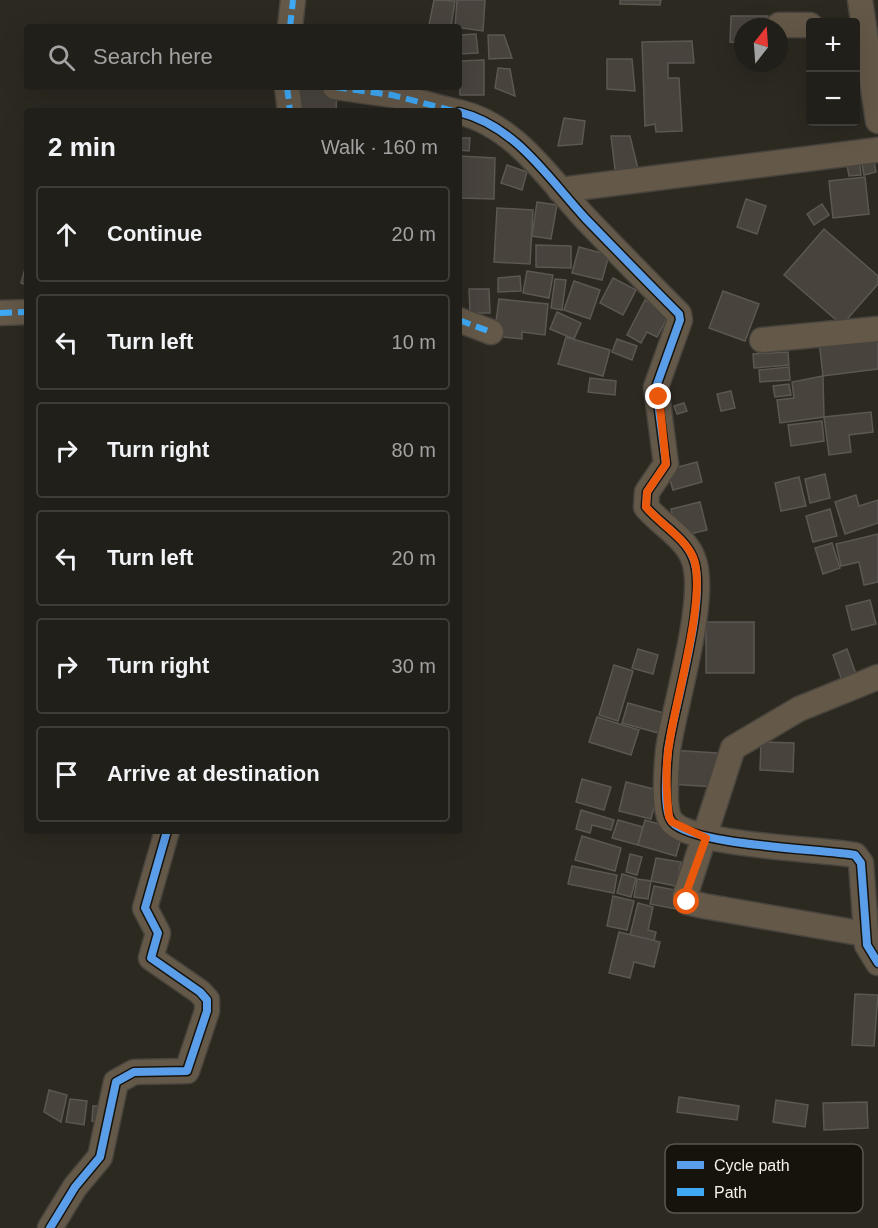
<!DOCTYPE html>
<html lang="en">
<head>
<meta charset="utf-8">
<style>
	:root { --surface:#211f19; --page:#292722; --text:#f1f3f6; --muted:#a2a2a2; --line:#3e3d38 }
	body { margin:0; font-family:Helvetica,sans-serif; background:var(--page); color:var(--text) }
	.controls { position:absolute; right:18px; top:18px; display:grid; overflow:hidden; border-radius:6px; box-shadow:0 6px 24px #0002 }
	.controls button { width:54px; height:54px; display:grid; place-items:center; padding:0; border:0; border-bottom:2px solid var(--line); background:var(--surface); color:var(--text); font:30px sans-serif }
	.compass { position:absolute; left:734px; top:18px; width:54px; height:54px; border-radius:50%; background:var(--surface); box-shadow:0 6px 24px #0002; rotate:17deg }
	.stop { position:absolute; width:18px; height:18px; margin:-14px; border:4px solid #ea580c; border-radius:50%; background:#fff }
	.stop.end { background:#ea580c; border-color:#fff; box-shadow:0 2px 6px #0008 }
	.list { margin:0; padding:0; list-style:none }
	h2 { display:flex; justify-content:space-between; align-items:center; height:78px; margin:0; padding:0 24px; font-size:26px }
	h2 small { font-size:20px; font-weight:400; color:var(--muted) }
	.list li { display:grid; grid-template-columns:39px 1fr auto; gap:18px; align-items:center; box-sizing:border-box; height:96px; margin:0 12px 12px; padding:0 12px; border:2px solid var(--line); border-radius:6px }
	.list b { display:block; font-size:22px; white-space:nowrap }
	.list em { font-size:20px; font-style:normal; color:var(--muted) }
	.icon { flex:none; width:33px; height:33px; fill:none; stroke:currentColor; stroke-width:2; stroke-linecap:round; stroke-linejoin:round }
	.map { position:relative; flex:none; width:878px; height:1228px; overflow:hidden }
	.search { position:absolute; background:var(--surface); box-shadow:0 6px 24px #0002; left:24px; top:24px; width:438px; height:66px; display:flex; align-items:center; gap:15px; box-sizing:border-box; padding:0 21px; border-radius:6px; color:var(--muted); font-size:22px }
	.panel { position:absolute; background:var(--surface); box-shadow:0 6px 24px #0002; left:24px; top:108px; width:438px; height:726px; border-radius:6px }
	.map>svg:first-child { display:block }
</style>
</head>
<body>
<div class="map">
<svg width="878" height="1228" viewBox="0 0 878 1228">
	<rect width="100%" height="100%" fill="#2c2921"/>
	<!-- building -->
	<g fill="#48433d" stroke="#5b5751" stroke-width="1.5">
		<polygon points="434,0 455,1 451,27 429,25"/>
		<polygon points="457,0 485,0 483,31 455,27"/>
		<polygon points="620,0 661,0 660,5 620,4"/>
		<polygon points="731,16 768,16 769,27 743,27 743,43 730,42"/>
		<polygon points="318,25 338,26 338,27 318,27"/>
		<polygon points="476,34 478,53 459,54 459,35"/>
		<polygon points="488,35 504,35 512,58 489,59"/>
		<polygon points="692,41 694,63 668,63 668,78 679,78 682,131 656,132 655,124 645,126 642,42"/>
		<polygon points="607,59 632,59 635,91 607,89"/>
		<polygon points="484,60 484,95 460,95 459,61"/>
		<polygon points="498,68 510,69 515,96 495,88"/>
		<polygon points="299,87 337,90 336,111 297,111"/>
		<polygon points="564,118 585,121 582,144 558,146"/>
		<polygon points="611,136 630,136 640,177 616,178"/>
		<polygon points="459,138 470,138 469,151 459,150"/>
		<polygon points="459,156 495,158 494,199 459,198"/>
		<polygon points="859,158 861,175 849,176 846,160"/>
		<polygon points="874,162 876,172 864,175 862,164"/>
		<polygon points="507,165 527,172 522,190 501,183"/>
		<polygon points="865,177 869,214 833,218 829,181"/>
		<polygon points="746,199 766,206 757,234 737,227"/>
		<polygon points="537,202 557,205 551,239 532,236"/>
		<polygon points="822,204 829,215 814,225 807,214"/>
		<polygon points="497,208 533,210 530,264 494,262"/>
		<polygon points="824,229 878,276 878,284 842,325 784,275"/>
		<polygon points="536,245 571,246 571,268 536,267"/>
		<polygon points="579,247 609,255 602,280 572,273"/>
		<polygon points="26,265 27,265 27,285 21,283"/>
		<polygon points="527,271 553,275 549,298 523,293"/>
		<polygon points="520,276 521,291 498,292 498,278"/>
		<polygon points="613,278 636,290 623,315 600,303"/>
		<polygon points="555,279 566,280 562,310 551,308"/>
		<polygon points="574,281 600,290 590,319 564,310"/>
		<polygon points="469,289 489,289 490,313 470,313"/>
		<polygon points="723,291 759,304 745,341 709,328"/>
		<polygon points="499,299 548,304 545,335 522,332 522,339 494,336"/>
		<polygon points="645,300 670,313 657,337 647,332 641,343 627,335"/>
		<polygon points="557,312 581,323 574,339 550,329"/>
		<polygon points="566,337 610,350 603,376 558,364"/>
		<polygon points="878,338 878,369 823,376 819,341"/>
		<polygon points="617,339 637,346 632,360 612,352"/>
		<polygon points="788,352 789,365 754,368 753,354"/>
		<polygon points="789,367 790,380 760,382 759,370"/>
		<polygon points="823,376 824,417 780,423 777,400 794,398 792,382"/>
		<polygon points="590,378 616,381 615,395 588,392"/>
		<polygon points="789,384 791,395 775,397 773,386"/>
		<polygon points="731,391 735,408 721,411 717,394"/>
		<polygon points="684,403 687,411 677,414 674,406"/>
		<polygon points="871,412 873,432 849,435 851,452 829,455 824,417"/>
		<polygon points="822,421 824,441 791,446 788,425"/>
		<polygon points="697,462 702,482 673,490 667,470"/>
		<polygon points="825,474 830,498 810,503 805,479"/>
		<polygon points="799,477 806,506 781,511 775,483"/>
		<polygon points="856,495 859,506 878,500 878,523 845,534 835,502"/>
		<polygon points="700,502 707,530 677,537 671,509"/>
		<polygon points="830,509 837,536 813,542 806,516"/>
		<polygon points="878,534 878,582 864,585 859,562 841,566 836,544"/>
		<polygon points="832,543 840,568 823,574 815,548"/>
		<polygon points="870,600 876,624 852,630 846,606"/>
		<rect x="706" y="622" width="48" height="51"/>
		<polygon points="638,649 658,655 653,674 632,668"/>
		<polygon points="847,649 857,677 842,681 833,655"/>
		<polygon points="614,665 633,671 618,721 599,715"/>
		<polygon points="628,703 664,713 658,733 622,723"/>
		<polygon points="597,717 639,730 631,755 589,742"/>
		<polygon points="761,742 794,743 793,772 760,770"/>
		<polygon points="670,750 717,753 716,787 668,784"/>
		<polygon points="582,779 611,787 604,810 576,802"/>
		<polygon points="626,782 658,790 651,819 619,811"/>
		<polygon points="581,810 614,820 611,830 592,825 590,833 576,829"/>
		<polygon points="618,820 643,827 638,845 612,838"/>
		<polygon points="645,820 683,831 676,856 638,845"/>
		<polygon points="582,836 621,848 615,871 575,860"/>
		<polygon points="630,854 642,857 637,875 626,872"/>
		<polygon points="656,858 681,862 676,886 651,881"/>
		<polygon points="572,866 617,875 614,893 568,884"/>
		<polygon points="622,874 636,878 631,897 617,893"/>
		<polygon points="637,879 651,881 648,899 634,897"/>
		<polygon points="654,886 680,891 676,909 650,904"/>
		<polygon points="613,896 634,901 627,930 607,926"/>
		<polygon points="638,903 653,907 648,930 656,932 654,941 630,935"/>
		<polygon points="619,932 660,942 654,967 634,962 630,978 609,973"/>
		<polygon points="855,994 878,995 874,1046 852,1045"/>
		<polygon points="49,1090 67,1095 61,1122 44,1112"/>
		<polygon points="679,1097 739,1106 737,1120 677,1112"/>
		<polygon points="70,1099 87,1101 84,1125 66,1122"/>
		<polygon points="776,1100 808,1105 805,1127 773,1122"/>
		<polygon points="867,1102 868,1128 824,1130 823,1103"/>
		<polygon points="93,1106 101,1106 99,1122 92,1121"/>
	</g>
	<g fill="none" stroke-linecap="round" stroke-linejoin="round">
		<defs>
			<g id="minor">
				<polyline points="860,0 878,121"/>
				<polyline points="779,25 810,25"/>
				<polyline points="290,27 293,0"/>
				<polyline points="287,87 290,111"/>
				<polyline points="335,87 392,95 454,111"/>
				<path d="M459,112c57,14 89,66 127,107 31,32 62,64 93,95l1,6 -24,67 10,77 -19,28 -1,15c14,17 39,30 47,51 16,37 -19,148 -25,192 -1,14 -6,61 4,72 19,23 147,27 183,33l6,8 6,82 11,18"/>
				<polyline points="560,190 878,150"/>
				<polyline points="0,313 27,312"/>
				<polyline points="459,320 491,332"/>
				<polyline points="762,340 878,329"/>
				<polyline points="865,934 704,906 687,902 685,896 733,748 799,709 878,677"/>
				<polyline points="50,1228 75,1187 100,1157 116,1082 134,1072 187,1071 207,1011 207,1000 200,992 151,958 158,933 145,908 167,831"/>
			</g>
		</defs>
		<!-- minor casing -->
		<use href="#minor" stroke="#48443e" stroke-width="27"/>
		<!-- minor -->
		<use href="#minor" stroke="#645848" stroke-width="24"/>
		<!-- quiet -->
		<g stroke="#3fa9f5" stroke-width="6" stroke-dasharray="12 6" stroke-linecap="butt">
			<polyline points="290,27 293,0"/>
			<polyline points="287,87 290,111"/>
			<polyline points="335,87 392,95 454,111"/>
			<polyline points="0,313 27,312"/>
			<polyline points="459,320 491,332"/>
		</g>
		<defs>
			<g id="cycleway">
				<path d="M459,112c57,14 89,66 127,107 31,32 62,64 93,95l1,6 -24,67 10,77 -19,28 -1,15c14,17 39,30 47,51 16,37 -19,148 -25,192 -1,14 -6,61 4,72 19,23 147,27 183,33l6,8 6,82 11,18"/>
				<polyline points="50,1228 75,1187 100,1157 116,1082 134,1072 187,1071 207,1011 207,1000 200,992 151,958 158,933 145,908 167,831"/>
			</g>
		</defs>
		<!-- cycleway casing -->
		<use href="#cycleway" stroke="#16130d" stroke-width="11"/>
		<!-- cycleway -->
		<use href="#cycleway" stroke="#5a9eea" stroke-width="8"/>
	</g>
	<g fill="none" stroke-linecap="round" stroke-linejoin="round">
		<!-- route -->
		<path stroke="#ea580c" stroke-width="8" d="M659,397l7,67 -19,28 -1,15c14,17 38,30 47,50 15,34 -17,142 -23,182 -5,25 -4,52 -1,78l3,5 34,16 -21,58 2,6"/>
	</g>
	<!-- legend -->
	<rect x="665" y="1144" width="198" height="69" rx="9" fill="#16130d" stroke="#5a564f" stroke-width="1.5"/>
	<rect x="677" y="1161" width="27" height="8" fill="#5a9eea"/>
	<rect x="677" y="1188" width="27" height="8" fill="#3fa9f5"/>
	<g font-size="16" fill="#f7f2e9">
		<text x="714" y="1171">Cycle path</text>
		<text x="714" y="1198">Path</text>
	</g>
</svg>
<div class="controls">
<button>+</button>
<button>−</button>
</div>
<svg class="compass" viewBox="-18 -18 36 36"><path d="M0-13l5 13h-10z" fill="#e53935"/><path d="M0 13l5-13h-10z" fill="#a2a2a2"/></svg>
<div class="stop" style="left:687px;top:902px"></div>
<div class="stop end" style="left:659px;top:397px"></div>
<div class="search"><svg class="icon" aria-label="search" viewBox="0 0 24 24"><circle cx="10" cy="10" r="6"/><path d="M15 15l6 6"/></svg>Search here</div>
<section class="panel">
<h2>2 min<small>Walk · 160 m</small></h2>
<ul class="list">
<li><svg class="icon" aria-label="ahead" viewBox="0 0 24 24"><path d="M12 20V5M6 11l6-6 6 6"/></svg><div><b>Continue</b></div><em>20 m</em></li>
<li><svg class="icon" aria-label="left" viewBox="0 0 24 24"><path d="M17 20v-9H6M10 6l-5 5 5 5"/></svg><div><b>Turn left</b></div><em>10 m</em></li>
<li><svg class="icon" aria-label="right" viewBox="0 0 24 24"><path d="M7 20v-9h11M14 6l5 5-5 5"/></svg><div><b>Turn right</b></div><em>80 m</em></li>
<li><svg class="icon" aria-label="left" viewBox="0 0 24 24"><path d="M17 20v-9H6M10 6l-5 5 5 5"/></svg><div><b>Turn left</b></div><em>20 m</em></li>
<li><svg class="icon" aria-label="right" viewBox="0 0 24 24"><path d="M7 20v-9h11M14 6l5 5-5 5"/></svg><div><b>Turn right</b></div><em>30 m</em></li>
<li><svg class="icon" aria-label="arrive" viewBox="0 0 24 24"><path d="M6 21V4h12l-3 4 3 4H6"/></svg><div><b>Arrive at destination</b></div></li>
</ul>
</section>
</div>
</body>
</html>
